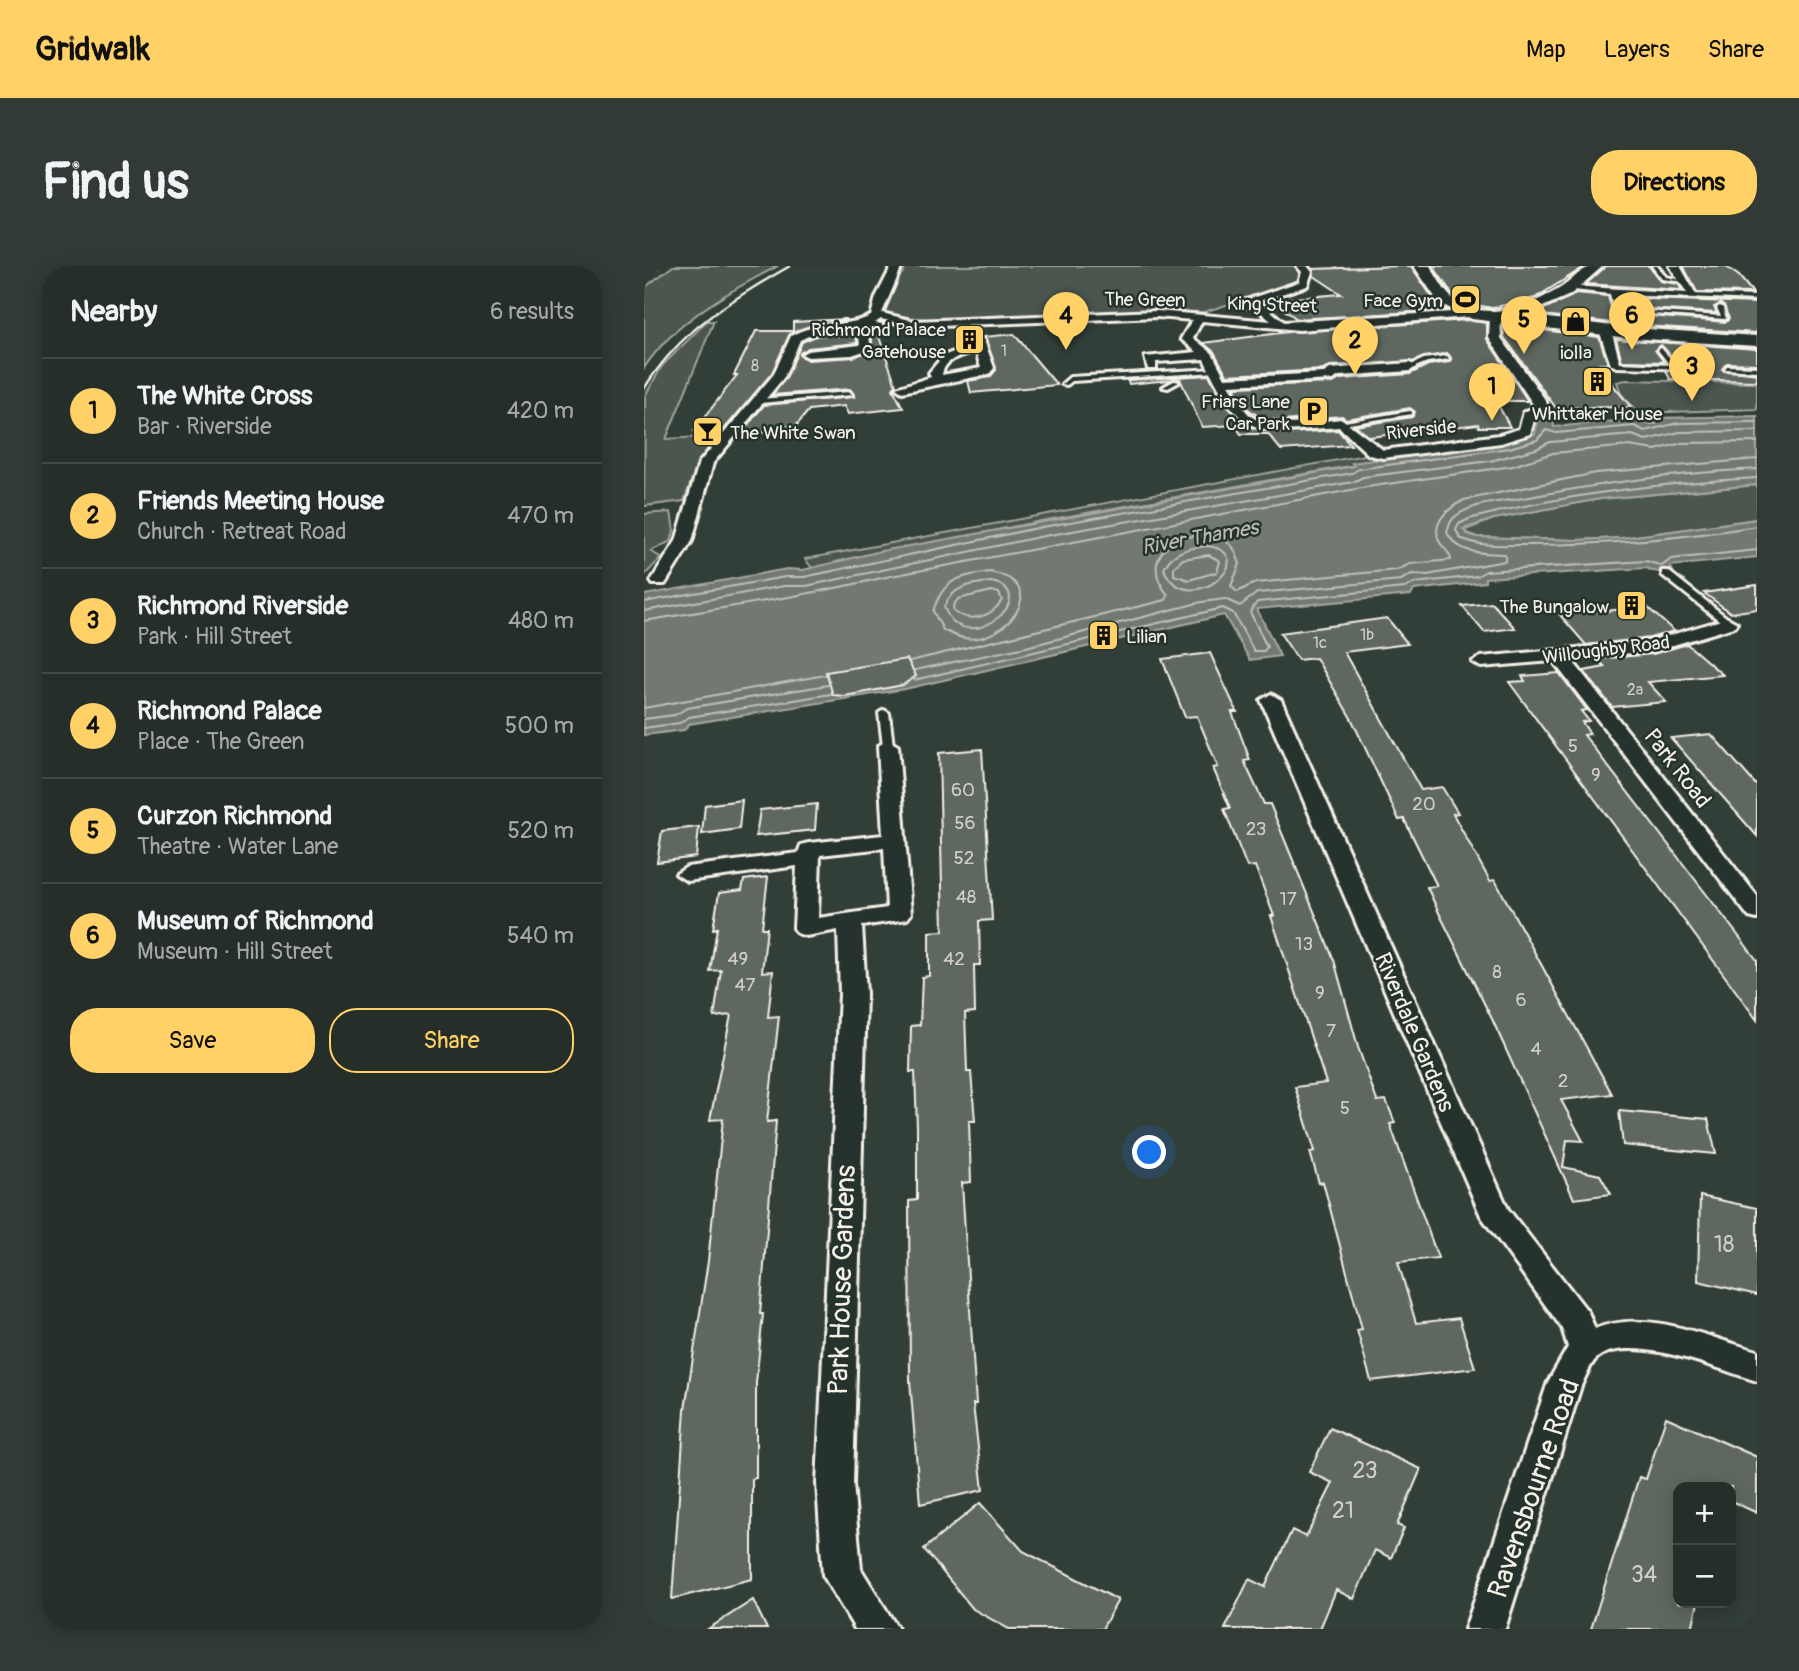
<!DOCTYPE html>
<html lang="en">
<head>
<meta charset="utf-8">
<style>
	:root { --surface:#262e2a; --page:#323a36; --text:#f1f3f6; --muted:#a4a8a8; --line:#424a47; --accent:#ffd166 }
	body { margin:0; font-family:Pangolin,sans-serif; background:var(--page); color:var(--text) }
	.controls { position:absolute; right:21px; bottom:21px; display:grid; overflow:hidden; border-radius:14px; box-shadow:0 4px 18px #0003 }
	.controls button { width:63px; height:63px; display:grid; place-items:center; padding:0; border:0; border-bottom:2px solid var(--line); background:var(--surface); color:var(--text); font:35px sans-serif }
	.you { position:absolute; left:506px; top:887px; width:24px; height:24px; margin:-18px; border:5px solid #fff; border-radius:50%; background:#1a73e8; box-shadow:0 0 0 10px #1a73e833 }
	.badge { display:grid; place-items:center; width:46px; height:46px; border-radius:50%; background:var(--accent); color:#111; font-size:23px; font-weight:700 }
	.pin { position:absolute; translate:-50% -58px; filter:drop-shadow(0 2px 4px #0008) }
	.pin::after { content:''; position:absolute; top:37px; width:24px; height:21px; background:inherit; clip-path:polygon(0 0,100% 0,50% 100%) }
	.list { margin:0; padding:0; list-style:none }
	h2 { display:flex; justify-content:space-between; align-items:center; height:91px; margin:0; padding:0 28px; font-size:30px }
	h2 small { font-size:23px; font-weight:400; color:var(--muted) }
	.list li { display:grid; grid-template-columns:46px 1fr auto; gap:21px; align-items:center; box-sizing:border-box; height:105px; padding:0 28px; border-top:2px solid var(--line) }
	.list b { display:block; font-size:26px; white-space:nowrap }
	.list p { margin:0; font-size:23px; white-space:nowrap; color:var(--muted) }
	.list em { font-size:23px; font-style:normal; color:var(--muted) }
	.actions { display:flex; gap:14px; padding:21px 28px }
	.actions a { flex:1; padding:16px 0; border:2px solid var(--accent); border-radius:28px; text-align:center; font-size:24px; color:var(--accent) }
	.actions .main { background:var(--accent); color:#111 }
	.map { position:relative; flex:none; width:1113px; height:1363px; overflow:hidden; border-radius:28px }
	header { display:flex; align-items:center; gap:42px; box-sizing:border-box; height:98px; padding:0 35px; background:var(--accent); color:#111 }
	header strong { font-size:33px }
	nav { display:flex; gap:38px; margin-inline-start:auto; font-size:24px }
	.intro { display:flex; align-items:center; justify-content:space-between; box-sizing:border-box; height:168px; padding:0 42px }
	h1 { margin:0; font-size:49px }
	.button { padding:18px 32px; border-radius:28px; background:var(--accent); color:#111; font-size:24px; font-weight:700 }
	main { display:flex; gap:42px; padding:0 42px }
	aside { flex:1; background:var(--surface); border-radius:28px; box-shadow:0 4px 18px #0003 }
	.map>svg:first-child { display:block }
</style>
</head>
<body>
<header>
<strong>Gridwalk</strong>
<nav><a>Map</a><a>Layers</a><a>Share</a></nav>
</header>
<div class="intro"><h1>Find us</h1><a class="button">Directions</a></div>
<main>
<aside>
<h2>Nearby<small>6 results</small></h2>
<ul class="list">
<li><span class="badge">1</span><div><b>The White Cross</b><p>Bar · Riverside</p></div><em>420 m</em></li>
<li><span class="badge">2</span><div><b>Friends Meeting House</b><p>Church · Retreat Road</p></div><em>470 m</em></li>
<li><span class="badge">3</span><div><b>Richmond Riverside</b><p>Park · Hill Street</p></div><em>480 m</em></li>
<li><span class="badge">4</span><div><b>Richmond Palace</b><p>Place · The Green</p></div><em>500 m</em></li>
<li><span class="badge">5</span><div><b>Curzon Richmond</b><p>Theatre · Water Lane</p></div><em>520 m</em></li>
<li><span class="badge">6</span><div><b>Museum of Richmond</b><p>Museum · Hill Street</p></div><em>540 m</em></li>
</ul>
<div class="actions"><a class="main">Save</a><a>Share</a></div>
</aside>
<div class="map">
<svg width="1113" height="1363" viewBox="0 0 1113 1363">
	<rect width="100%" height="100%" fill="#323e38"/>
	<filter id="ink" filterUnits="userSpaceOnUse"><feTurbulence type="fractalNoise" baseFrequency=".0143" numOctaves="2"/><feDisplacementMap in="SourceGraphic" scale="14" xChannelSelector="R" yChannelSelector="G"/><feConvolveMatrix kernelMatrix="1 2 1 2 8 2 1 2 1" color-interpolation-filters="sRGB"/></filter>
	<g filter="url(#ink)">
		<!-- green -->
		<g fill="#4c564f" stroke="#a0a49c" stroke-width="2">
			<path d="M29,0h105c-49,25 -104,56 -134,102v-80z"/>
			<polygon points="262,0 653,0 659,6 655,16 560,46 495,45 293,54 255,50 253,57 208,59 227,47 253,7 259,7"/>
			<polygon points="63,55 70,55 22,173 73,170 54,196 40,235 0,240 1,130 18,100"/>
			<polygon points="982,114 1113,117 1113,143 995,147 977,128 973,116"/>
			<polygon points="726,188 732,194 709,197 711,199 397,255 168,302 161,293"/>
			<polygon points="1113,219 1113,253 978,272 932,274 833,271 819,265 850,253 956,233"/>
			<polygon points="27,246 30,265 27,275 7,285 17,292 0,310 0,248"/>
		</g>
		<!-- water -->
		<path fill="#727972" stroke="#a6a9a1" stroke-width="2" d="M895,150h14l1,11 83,-8 7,5h12l-3,-6 104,-2v69l-157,14 -106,20 -31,10 4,5 10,3 99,3 46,-2 135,-19v38l-87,9 3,5c-11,2 -17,2 -27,-3l-161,10v4l-71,8 -3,5 -154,14 23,47 -30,4 -26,-45 -319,74 -216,35 -5,6 -40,5v-140l143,-26 16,1 78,-19 473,-85 -2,-3 156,-22 27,-7z"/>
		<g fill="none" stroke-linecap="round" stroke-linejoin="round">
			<!-- shore -->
			<g stroke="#c0c1b9" stroke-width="2">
				<path d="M1113,212c-98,5 -193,16 -288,41l-10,5 -3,6 4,8c20,9 41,7 63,7 79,0 156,-6 234,-19"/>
				<path d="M564,280c58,10 -22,76 -44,23 8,-19 26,-21 44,-23z"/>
				<polygon points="565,289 576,295 573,306 545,314 530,309 530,301 539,293"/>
				<path d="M346,306c66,13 12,74 -26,66 -7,-1 -15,-5 -21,-8l-10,-19c11,-33 25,-34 57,-39z"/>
				<path d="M347,316c55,10 -26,81 -47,25 8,-21 27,-23 47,-25z"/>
				<path d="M348,325l7,2 3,7c-10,17 -31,23 -48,12l-1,-6 5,-7z"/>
				<polyline points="0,336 141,311 160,311 398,261 708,207 715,203 865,182 893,174 902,164 912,167 990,160 1001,165 1034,157 1113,156"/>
				<polyline points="0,345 140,320 162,320 400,270 709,216 719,211 846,195 892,183 906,176 988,169 1002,174 1036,166 1113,165"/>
				<path d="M0,355c81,-14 162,-25 242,-44l481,-90 146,-21 40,-13 76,-7 26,4 27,-7 75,-1"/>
				<path d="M266,395l256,-61 2,-5c-39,-48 32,-74 62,-51 6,5 7,13 10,20l-9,22 6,6 18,-9 142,-13 13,-6 41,-4c-1,-9 -8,-11 -12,-19 -8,-20 10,-33 25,-41l132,-27 161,-14"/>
				<path d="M271,404l111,-23 176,-45 23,-3 15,7 17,-13 144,-13 11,-6 15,1 78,-14v-7c-22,-1 -46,1 -58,-21 2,-7 3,-13 10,-18 19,-13 45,-13 67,-17 77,-15 154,-25 233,-29"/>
				<polyline points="270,414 579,342 589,347 610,385 620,385 623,381 606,346 613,336 761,322 770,317 833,310 842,305 1002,295 1018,300 1027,293 1113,284"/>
				<polyline points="0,442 181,409"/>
				<polyline points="0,453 31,449 43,442 184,419"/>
				<polyline points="0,462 36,457 45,451 187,428"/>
			</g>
		</g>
		<!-- building -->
		<g fill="#5f6861" stroke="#f4f1e8" stroke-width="2">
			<polygon points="754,0 767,0 793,38 803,44 653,53 627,34 697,28 670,10 669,3"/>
			<polygon points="789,0 942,0 891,32 848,42 821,37 809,29"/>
			<polygon points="962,0 1005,0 1016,15 1034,18 1038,24 942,18"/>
			<polygon points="1039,0 1081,0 1095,10 1109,27 1053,26"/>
			<polygon points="932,27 964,30 968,45 982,55 991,49 1082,56 1085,52 1077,38 1070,41 1073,47 984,42 980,32 1113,37 1113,67 985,59 890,48"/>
			<polygon points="203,53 166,60 146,68 128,107 78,166 50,165 93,109 90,109 112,65 149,65 149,56"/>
			<polygon points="824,54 843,57 843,73 884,135 852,135 866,161 835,161 834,158 726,171 711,160 768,151 771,146 766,142 702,153 698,150 639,155 617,152 604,143 590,121 689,117 696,113 766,108 784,99 805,96 807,92 803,87 768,96 686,100 679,104 583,109 570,86 559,77 644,66"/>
			<polygon points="859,59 955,71 964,98 952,98 987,141 912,142 860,71"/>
			<polygon points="195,67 193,70 212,69 213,77 164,82 156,89 164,94 209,91 228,84 228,68 234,68 252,119 249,123 259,142 204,148 200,140 165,144 152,160 144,160 139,167 98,166 120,139 210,131 206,123 128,129 142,112 158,76 172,70"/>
			<polygon points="370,68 413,119 327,127 324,115 346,111 352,104 339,71"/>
			<polygon points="972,73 1113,83 1113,98 1083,97 1078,103 1113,108 1113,115 1026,113 1022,105 1052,106 1057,99 1033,96 1017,79 1011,84 1020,96 978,95"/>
			<polygon points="565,109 584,141 609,162 644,167 694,164 707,179 637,184 624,168 597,168 591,159 558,161 536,113 485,118 483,114"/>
			<polygon points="1113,319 1113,343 1087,347 1060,327"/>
			<polygon points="848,337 871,362 840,366 818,340"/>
			<polygon points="1003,341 1030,365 1006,372 942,379 916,349"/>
			<polygon points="743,352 764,378 700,386 777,524 798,521 814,547 809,548 846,615 851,614 968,828 917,834 939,875 923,874 919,901 956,909 967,928 930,933 848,753 796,649 783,621 793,620 760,553 755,554 708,454 672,392 654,394 636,367"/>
			<polygon points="1043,378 1079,409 1004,416 1022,436 968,441 940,405 961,401 954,393 1009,388"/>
			<polygon points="566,387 593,446 588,446 606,494 600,495 620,538 626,538 690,694 714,781 733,835 742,834 751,857 746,858 794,992 754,996 772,1057 815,1052 831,1102 727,1115 713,1064 718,1063 679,916 675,917 666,886 671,885 651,821 682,817 627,650 630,650 611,600 603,601 580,543 586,542 569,502 574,501 553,450 541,451 518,393"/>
			<polygon points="263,393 272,410 259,419 201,430 189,429 182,406"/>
			<polygon points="915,407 943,444 937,445 945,455 938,456 946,468 940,469 1113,694 1113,754 865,416 881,415 878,410"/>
			<polygon points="1067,468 1113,520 1113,570 1027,472"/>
			<polygon points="338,483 348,654 335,655 336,699 330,699 331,746 321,747 323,806 327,806 331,855 325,855 327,916 318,917 332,1138 329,1138 339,1224 276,1238 266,1114 265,935 273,934 273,862 271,806 266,806 267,760 276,759 278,711 285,710 285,666 299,665 295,487"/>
			<polygon points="98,534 95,563 58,568 61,539"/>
			<polygon points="173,538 171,564 112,570 116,544"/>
			<polygon points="55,561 52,591 13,596 18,565"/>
			<polygon points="124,611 118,662 123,662 118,706 129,705 124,751 135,750 123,856 132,855 116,1048 119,1048 112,1117 112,1212 108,1213 108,1313 28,1333 41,1143 64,995 79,853 66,854 87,749 70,751 77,704 66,705 73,662 69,663 75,627 98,624 100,614"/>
			<polygon points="975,845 1064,853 1072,888 979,879"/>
			<polygon points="1056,930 1113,942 1113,1029 1054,1015"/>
			<polygon points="1022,1151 1113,1191 1113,1247 1087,1235 1087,1221 1034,1221 1034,1337 1054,1337 1048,1363 947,1363 995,1211 1002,1213"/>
			<polygon points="686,1162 777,1203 753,1259 760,1262 747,1292 731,1284 710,1333 692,1324 676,1363 581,1363 605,1313 621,1321 648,1264 662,1271 689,1217 665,1206"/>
			<polygon points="336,1237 379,1285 474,1334 458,1363 365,1363 329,1343 280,1283"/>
			<polygon points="109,1334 123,1363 64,1363"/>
		</g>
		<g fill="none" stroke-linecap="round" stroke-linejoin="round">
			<defs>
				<g id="lane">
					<polygon points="1008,0 1013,0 1022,11 1042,15 1040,16 1018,13"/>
					<polygon points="1046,28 1113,30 1113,34 1044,31"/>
					<polygon points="1076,40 1079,42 1082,53 979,46 982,44 1077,50 1073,42"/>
					<polygon points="1017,82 1032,99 1055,101 1052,103 973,101 970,99 973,97 1026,99 1014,84"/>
					<polygon points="803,90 805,93 783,96 766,103 763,101 780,93"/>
					<polygon points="1083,100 1113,101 1113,105 1081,103"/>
					<polygon points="571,103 573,106 428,115 423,119 418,118 426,111"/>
					<polygon points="530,115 535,116 524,122 519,121"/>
					<polygon points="206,126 208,129 116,137 113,135 116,133"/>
					<polygon points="766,145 768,146 768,148 698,159 695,157"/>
					<polygon points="1018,305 1024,305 1087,355 1087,359 1081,359 1018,309"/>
					<polygon points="240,444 245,447 249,480 244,483 239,480 235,447"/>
				</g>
				<g id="street">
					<path d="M248,0h10l-20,47 32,8 243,-10 114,10 -18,-15 -14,1 -5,-3 65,-22 3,-10 -5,-6h10l5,6 -5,14 -48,15 25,21 185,-11 5,3 -5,3 -170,13 -97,-9 -9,17 19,15 13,25 99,-5 6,-4 80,-6 6,4 -6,4 -71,5 -6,4 -104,5c7,9 14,26 23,32 18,13 69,4 90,2l41,31 116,-15 20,-6 5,-17 11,-5 -46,-69 1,-21 5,-3 5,3 1,21 45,63 2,8 -13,8 -5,17 -29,9 -118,15 -14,-3 -30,-28c-84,6 -96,14 -135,-68l-48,3v7h-8l-3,-12 52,-5 -16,-13 11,-19 -35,-3 -243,10 -33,-8 -6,4 7,1v4l-13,1 1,20 -18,6 -44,2 -6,-3 6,-3 52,-6 -2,-17 -43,5 -15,7 -16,37 -71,86 -21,78 -27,43h-12l-2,-3 25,-40 23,-78 75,-89 17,-38c25,-15 55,-8 80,-20l5,-19z"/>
					<polygon points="1026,0 1036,0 1054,32 977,29 979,40 989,50 984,53 970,43 966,28 921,23 926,20 1043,27"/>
					<polygon points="961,61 967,64 977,101 967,99 955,64"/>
					<path d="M334,71l6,3 10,28 -5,6 -87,18 -6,-4 35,-11 -2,-4 14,-17 31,-12 -2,-4zM332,85l5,17 -39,7c2,-16 20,-20 34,-24z"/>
					<polygon points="1084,352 1093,357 1090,361 1009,385 927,393 1113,630 1113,653 1105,651 909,395 837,401 828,396 837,391 1007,375"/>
					<path d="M627,428l10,6 227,509 80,103 7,17c51,-21 111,8 162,22v30c-36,-11 -127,-49 -160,-23 -7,6 -12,20 -16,28l-76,243h-40l83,-247 20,-35 -6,-19 -81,-112 -220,-516z"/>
					<path d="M244,474l10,6 13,168 -4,5 -45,7 4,68 -13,490 8,85 37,60h-43l-32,-54 -6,-91 23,-490 -2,-64 -32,6 -9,-3 -3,-5 3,-62 -110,15 -11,-7 11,-7 111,-14 3,-8 8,-2 74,-8 -5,-89zM240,582l3,60 -69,10 2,-63z"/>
				</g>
				<path id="primary" d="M770,0h16c6,9 13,24 21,31 33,27 79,10 111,-10 18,-12 18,-21 41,-21l-33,29 -46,20 105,13 128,8v10l-128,-8 -157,-19 -33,-16z"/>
				<polygon id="highway" points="0,0 12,0 0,8"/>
			</defs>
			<!-- lane casing -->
			<use href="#lane" stroke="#f4f1e8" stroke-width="6"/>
			<!-- street casing -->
			<use href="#street" stroke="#f4f1e8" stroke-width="6"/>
			<!-- primary casing -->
			<use href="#primary" stroke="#f4f1e8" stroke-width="6"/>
			<!-- highway casing -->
			<use href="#highway" stroke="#f4f1e8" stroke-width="6"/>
			<!-- lane -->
			<use href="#lane" fill="#26332d" fill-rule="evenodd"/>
			<!-- street -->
			<use href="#street" fill="#26332d" fill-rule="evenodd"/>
			<!-- primary -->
			<use href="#primary" fill="#26332d" fill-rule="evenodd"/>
			<!-- highway -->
			<use href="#highway" fill="#26332d" fill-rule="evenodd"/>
			<!-- rail -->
			<path stroke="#f4f1e8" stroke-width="2.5" d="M0,123c35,-58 88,-90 146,-123"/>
		</g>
	</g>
	<!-- icons -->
	<defs>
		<symbol id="stadium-square" viewBox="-11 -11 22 22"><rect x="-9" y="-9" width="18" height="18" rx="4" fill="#ffd166" stroke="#26332d"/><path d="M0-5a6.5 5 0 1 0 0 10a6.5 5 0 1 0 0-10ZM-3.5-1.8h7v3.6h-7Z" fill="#111"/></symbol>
		<symbol id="shop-square" viewBox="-11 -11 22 22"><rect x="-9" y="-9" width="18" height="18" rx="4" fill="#ffd166" stroke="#26332d"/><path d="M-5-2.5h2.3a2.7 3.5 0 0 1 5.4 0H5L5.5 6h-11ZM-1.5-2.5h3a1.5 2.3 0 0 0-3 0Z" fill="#111"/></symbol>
		<symbol id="building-square" viewBox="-11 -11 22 22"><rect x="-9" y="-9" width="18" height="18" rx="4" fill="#ffd166" stroke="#26332d"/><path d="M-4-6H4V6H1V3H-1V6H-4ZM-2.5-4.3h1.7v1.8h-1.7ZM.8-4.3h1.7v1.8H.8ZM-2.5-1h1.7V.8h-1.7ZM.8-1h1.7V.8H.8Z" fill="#111"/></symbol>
		<symbol id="parking-square" viewBox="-11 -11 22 22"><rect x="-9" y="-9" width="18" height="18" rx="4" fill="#ffd166" stroke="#26332d"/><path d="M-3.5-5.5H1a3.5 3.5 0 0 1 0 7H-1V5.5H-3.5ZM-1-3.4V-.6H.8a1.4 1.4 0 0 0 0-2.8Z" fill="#111"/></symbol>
		<symbol id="bar-square" viewBox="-11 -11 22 22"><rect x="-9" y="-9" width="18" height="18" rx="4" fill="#ffd166" stroke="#26332d"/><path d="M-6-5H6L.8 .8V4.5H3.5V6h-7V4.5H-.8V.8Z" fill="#111"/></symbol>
	</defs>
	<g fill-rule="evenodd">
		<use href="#stadium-square" x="804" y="16" width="35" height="35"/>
		<use href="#shop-square" x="914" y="38" width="35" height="35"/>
		<use href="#building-square" x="308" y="56" width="35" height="35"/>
		<use href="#building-square" x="936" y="98" width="35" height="35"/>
		<use href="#parking-square" x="652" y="128" width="35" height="35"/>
		<use href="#bar-square" x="46" y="148" width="35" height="35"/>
		<use href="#building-square" x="970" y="322" width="35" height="35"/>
		<use href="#building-square" x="442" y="352" width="35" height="35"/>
	</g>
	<g text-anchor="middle" stroke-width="5" stroke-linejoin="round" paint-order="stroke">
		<!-- far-number labels -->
		<g font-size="16" fill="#cfcfc6">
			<text x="360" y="90">1</text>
			<text x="111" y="105">8</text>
			<text x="723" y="374">1b</text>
			<text x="676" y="382">1c</text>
			<text x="991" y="429">2a</text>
		</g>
		<!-- far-street labels -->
		<g font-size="19" fill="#f4f1e8" stroke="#26332d">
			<text transform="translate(501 33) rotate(1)" y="7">The Green</text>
			<text transform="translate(628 38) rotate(2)" y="7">King Street</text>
			<text transform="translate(777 163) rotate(-6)" y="7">Riverside</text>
			<text transform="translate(962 383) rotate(-7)" y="7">Willoughby Road</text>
		</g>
		<!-- far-poi labels -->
		<g font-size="19" fill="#f4f1e8" stroke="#26332d" text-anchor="end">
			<text x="799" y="41">Face Gym</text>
			<text x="302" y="70">Richmond Palace<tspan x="302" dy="22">Gatehouse</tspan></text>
			<text x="932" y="93" text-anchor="middle">iolla</text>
			<text x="646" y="142">Friars Lane<tspan x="646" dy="22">Car Park</tspan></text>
			<text x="953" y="154" text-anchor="middle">Whittaker House</text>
			<text x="86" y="173" text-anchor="start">The White Swan</text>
			<text x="965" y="347">The Bungalow</text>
			<text x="482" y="377" text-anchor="start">Lilian</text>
		</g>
		<!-- number labels -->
		<g font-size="19" fill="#cfcfc6">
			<text x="929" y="486">5</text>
			<text x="952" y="515">9</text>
			<text x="319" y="530">60</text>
			<text x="780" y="544">20</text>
			<text x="321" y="563">56</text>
			<text x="612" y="569">23</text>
			<text x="320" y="598">52</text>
			<text x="322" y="637">48</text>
			<text x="644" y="639">17</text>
			<text x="660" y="684">13</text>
			<text x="94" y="699">49</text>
			<text x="310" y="699">42</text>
			<text x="853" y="712">8</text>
			<text x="101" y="725">47</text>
			<text x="676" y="733">9</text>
			<text x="877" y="740">6</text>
			<text x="687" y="771">7</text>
			<text x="892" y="789">4</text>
			<text x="919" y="821">2</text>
			<text x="701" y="848">5</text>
		</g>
		<!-- far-water labels -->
		<g font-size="21" font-style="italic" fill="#babbb3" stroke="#26332d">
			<text transform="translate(556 271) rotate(-10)" y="7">River Thames</text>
		</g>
		<!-- street labels -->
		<g font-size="23" fill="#f4f1e8" stroke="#26332d">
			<text transform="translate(1034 502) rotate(52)" y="8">Park Road</text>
			<text transform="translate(771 766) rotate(67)" y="8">Riverdale Gardens</text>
		</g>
		<!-- near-number labels -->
		<g font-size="23" fill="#cfcfc6">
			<text x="1080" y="986">18</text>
			<text x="721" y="1212">23</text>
			<text x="699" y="1252">21</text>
			<text x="1000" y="1316">34</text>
		</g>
		<!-- near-street labels -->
		<g font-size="28" fill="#f4f1e8" stroke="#26332d">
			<text transform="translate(197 1014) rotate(-88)" y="10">Park House Gardens</text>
			<text transform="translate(889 1222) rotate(-71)" y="10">Ravensbourne Road</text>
		</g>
	</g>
</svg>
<div class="controls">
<button>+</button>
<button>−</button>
</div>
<div class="you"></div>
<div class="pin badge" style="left:848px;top:155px">1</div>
<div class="pin badge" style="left:711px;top:109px">2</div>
<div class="pin badge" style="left:1048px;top:135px">3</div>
<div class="pin badge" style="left:422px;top:84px">4</div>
<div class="pin badge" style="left:880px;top:88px">5</div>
<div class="pin badge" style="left:988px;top:84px">6</div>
</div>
</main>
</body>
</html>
